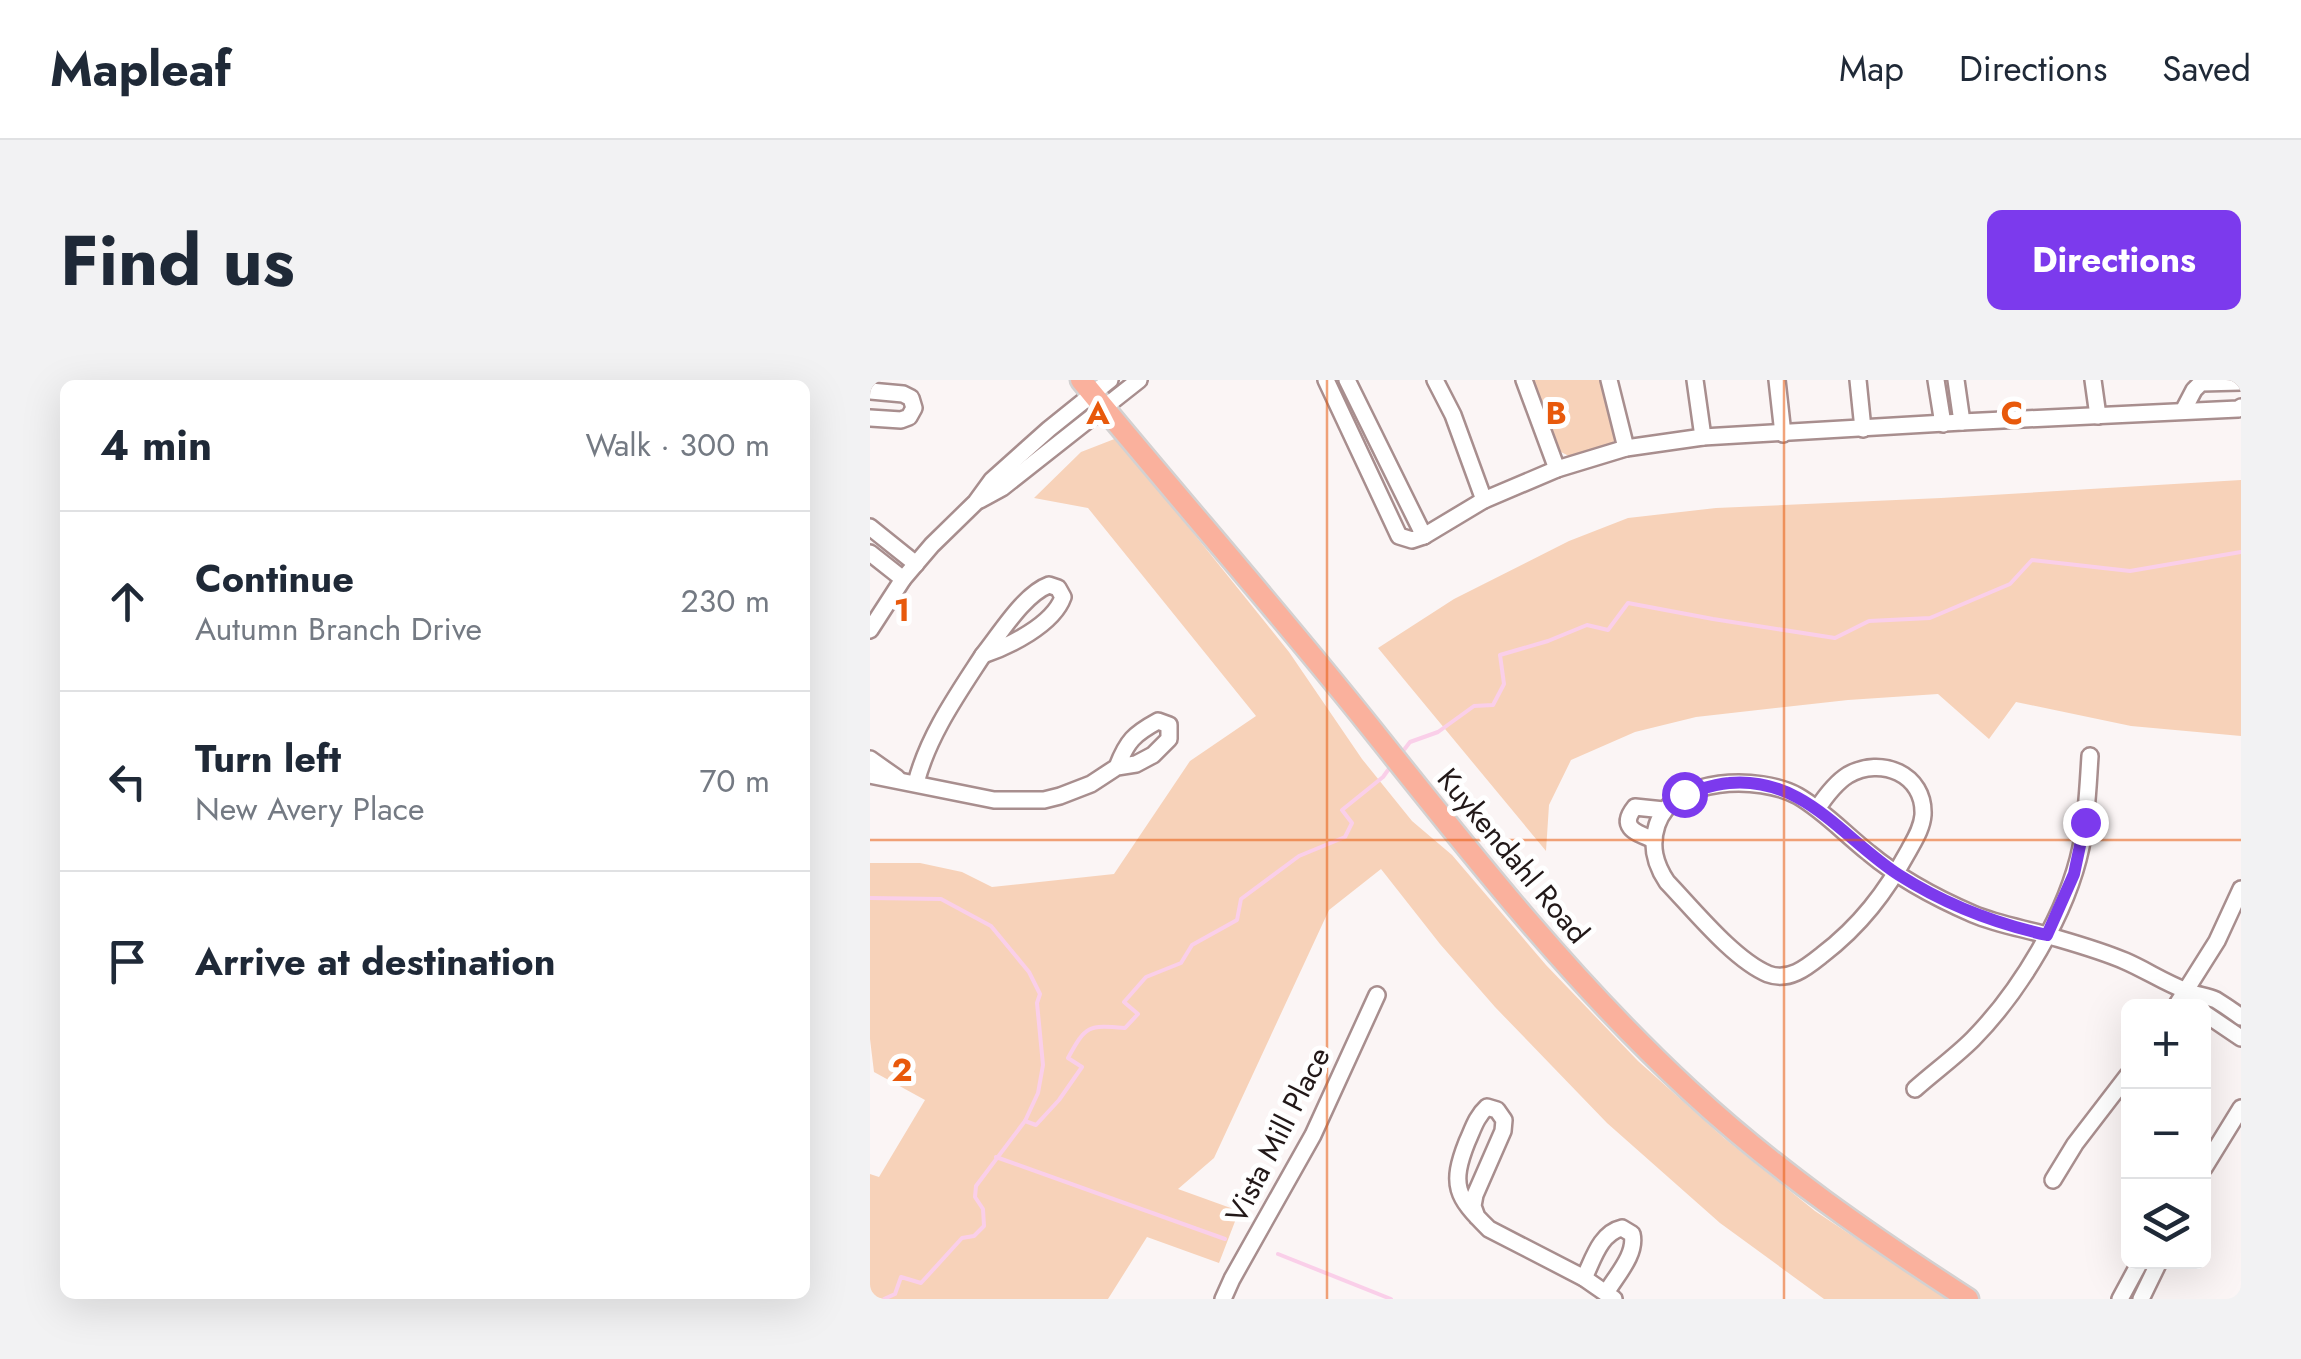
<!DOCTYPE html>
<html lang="en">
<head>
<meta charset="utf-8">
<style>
	:root { --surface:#fff; --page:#f2f2f3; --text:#1f2937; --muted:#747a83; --line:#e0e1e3; --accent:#7c3aed }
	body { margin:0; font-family:Jost,sans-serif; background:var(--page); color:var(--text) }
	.controls { position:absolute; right:30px; bottom:30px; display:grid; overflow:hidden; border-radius:15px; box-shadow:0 10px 40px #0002 }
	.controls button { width:90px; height:90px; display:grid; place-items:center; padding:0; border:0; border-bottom:2px solid var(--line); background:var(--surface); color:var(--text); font:50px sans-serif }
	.stop { position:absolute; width:30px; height:30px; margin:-22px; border:8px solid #7c3aed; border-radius:50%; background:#fff }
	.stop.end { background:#7c3aed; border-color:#fff; box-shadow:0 2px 10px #0008 }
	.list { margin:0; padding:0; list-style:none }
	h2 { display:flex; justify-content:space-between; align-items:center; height:130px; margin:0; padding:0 40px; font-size:42px }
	h2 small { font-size:32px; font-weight:400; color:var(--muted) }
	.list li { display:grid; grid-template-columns:65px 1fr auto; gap:30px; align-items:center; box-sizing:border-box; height:180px; padding:0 40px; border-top:2px solid var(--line) }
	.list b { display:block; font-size:38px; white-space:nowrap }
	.list p { margin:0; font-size:32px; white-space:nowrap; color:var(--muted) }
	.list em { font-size:32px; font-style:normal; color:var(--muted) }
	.icon { flex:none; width:55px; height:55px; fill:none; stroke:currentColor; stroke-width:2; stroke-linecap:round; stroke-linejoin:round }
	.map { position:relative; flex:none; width:1371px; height:919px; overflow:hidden; border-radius:15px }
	header { display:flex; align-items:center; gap:60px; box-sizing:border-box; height:140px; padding:0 50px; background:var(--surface); border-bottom:2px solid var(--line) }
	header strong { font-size:48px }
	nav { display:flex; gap:55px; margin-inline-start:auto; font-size:35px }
	.intro { display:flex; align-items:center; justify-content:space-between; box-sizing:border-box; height:240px; padding:0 60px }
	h1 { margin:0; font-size:70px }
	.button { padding:25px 45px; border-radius:15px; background:var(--accent); color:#fff; font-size:35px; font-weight:700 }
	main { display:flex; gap:60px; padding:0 60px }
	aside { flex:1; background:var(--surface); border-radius:15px; box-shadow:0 10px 40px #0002 }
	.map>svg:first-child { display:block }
</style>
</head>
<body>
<header>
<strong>Mapleaf</strong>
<nav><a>Map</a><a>Directions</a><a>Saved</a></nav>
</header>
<div class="intro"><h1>Find us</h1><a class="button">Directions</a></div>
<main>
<aside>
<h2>4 min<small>Walk · 300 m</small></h2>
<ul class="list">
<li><svg class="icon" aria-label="ahead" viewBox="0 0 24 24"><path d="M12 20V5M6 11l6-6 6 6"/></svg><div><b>Continue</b><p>Autumn Branch Drive</p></div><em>230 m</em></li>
<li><svg class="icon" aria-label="left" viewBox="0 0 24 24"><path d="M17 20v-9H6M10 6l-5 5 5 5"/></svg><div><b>Turn left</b><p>New Avery Place</p></div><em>70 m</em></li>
<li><svg class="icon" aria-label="arrive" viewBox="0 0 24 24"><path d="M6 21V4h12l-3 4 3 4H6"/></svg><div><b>Arrive at destination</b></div></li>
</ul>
</aside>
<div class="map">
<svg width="1371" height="919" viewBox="0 0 1371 919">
	<rect width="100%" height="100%" fill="#fbf5f5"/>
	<!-- green -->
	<g fill="#f7d2b9">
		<polygon points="661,0 734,0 747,56 742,64 699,76 687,70"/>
		<polygon points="247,58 419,272 492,379 542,441 582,475 676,585 768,681 854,758 945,831 1077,919 954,919 850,843 737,743 625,627 570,564 511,489 459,530 344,778 308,809 369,831 349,883 277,857 238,919 0,919 0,794 9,797 55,720 4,692 0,659 0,483 50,483 92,492 122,507 244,494 320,381 386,336 218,128 164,118 211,72"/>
		<polygon points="1371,100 1371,356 1261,346 1146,322 1119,359 1068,314 978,320 826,337 765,352 701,380 679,425 676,471 508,268 584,219 699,161 758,138 846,128 1071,118"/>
	</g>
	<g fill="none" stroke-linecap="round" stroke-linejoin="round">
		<!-- stream -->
		<g stroke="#facfe9" stroke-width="4">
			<polyline points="530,375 540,362 568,352 604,326 623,325 634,304 630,275 678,261 717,245 738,250 758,223 843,239 965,258 999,241 1060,238 1140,204 1162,180 1260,191 1371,172"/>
			<polyline points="0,518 71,519 121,546 159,592 170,614 167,623 173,685 168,713 155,741"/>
			<polyline points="126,777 355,859"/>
			<polyline points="408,874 521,919"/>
			<path d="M14,919l11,-5 6,-17 20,6 41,-45 12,-2 10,-10 -1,-17 -8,-12 1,-11 49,-65 11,4 23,-25 23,-33 -14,-9c18,-33 20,-33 57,-30l13,-14 -14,-12 22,-25 35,-14 11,-18 45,-25 4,-21 58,-43 46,-19 7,-14 -10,-13 41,-33 8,-11"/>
		</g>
		<defs>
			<g id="minor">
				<polyline points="456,0 529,156 542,160 554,156 614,120 687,89 756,68 833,57 1092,42 1368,29 1371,27"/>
				<polyline points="477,0 554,156"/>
				<polyline points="565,0 583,35 614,120"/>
				<polyline points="654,0 687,89"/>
				<polyline points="739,0 756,68"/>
				<polyline points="825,0 833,57"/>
				<polyline points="907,0 913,54"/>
				<polyline points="988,0 993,49"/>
				<polyline points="1066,0 1073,44"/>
				<polyline points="1086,0 1092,42"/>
				<polyline points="1223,0 1228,36"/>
				<polyline points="0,11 33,14 41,18 44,28 39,37 31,40 0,38"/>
				<polyline points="1313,31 1324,10 1331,3 1371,2"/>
				<polyline points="110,120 132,108 269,0"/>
				<polyline points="0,147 46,184"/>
				<polyline points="0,173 33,199"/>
				<path d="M179,205l9,3 5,9c-10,28 -54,49 -80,58 17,-21 41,-61 66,-70z"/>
				<polyline points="0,250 33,199 62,165 106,122 122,100 179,49 240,0"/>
				<polyline points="0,379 27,398"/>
				<path d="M0,395l124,25h50l16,-4 31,-12 26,-17 19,-3 17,-9 16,-16v-14l-11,-4c-24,13 -31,20 -41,46"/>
				<path d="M46,403c12,-47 41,-88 67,-128"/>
				<path d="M947,429c8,-12 18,-26 31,-34 33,-19 77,-1 75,40 -1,13 -8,24 -14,35 -23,42 -49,76 -87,105 -15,12 -33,27 -54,19 -34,-14 -75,-65 -101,-92 -12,-18 -17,-36 -10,-57 16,-49 103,-50 141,-29 26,15 47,38 71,57 31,26 67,45 104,61 26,11 54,15 80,23 24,7 49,14 72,24 21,9 40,22 62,30 9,4 20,5 29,9 8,5 17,11 25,17"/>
				<path d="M784,460c-17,-7 -36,-12 -19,-33l29,3"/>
				<polyline points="1306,626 1347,561 1371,509"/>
				<polyline points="1334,633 1371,658"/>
				<path d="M1045,709c19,-17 40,-32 58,-50 47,-48 94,-125 108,-192 6,-30 7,-61 9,-91"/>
				<polyline points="1334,788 1371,728"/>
				<polyline points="1183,800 1205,764 1258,695"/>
				<path d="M607,837l-4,-11 2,-11 28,-64 1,-11 -7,-10 -10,-3c-11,10 -14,22 -20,35 -17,43 -11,55 22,87l95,49 30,21"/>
				<path d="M714,898c9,-18 16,-45 38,-50l10,6c5,20 -16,42 -26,59"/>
				<polyline points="353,919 362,899 443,755 507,615"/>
				<polyline points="1250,919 1270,882"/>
				<polyline points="1271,919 1289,882"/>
			</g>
			<path id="major" d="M211,0c96,117 196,230 290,348 101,127 200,253 319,363 85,79 181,145 278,208"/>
		</defs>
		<!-- minor casing -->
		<use href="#minor" stroke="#a88e8e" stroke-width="20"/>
		<!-- major casing -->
		<use href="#major" stroke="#d3d1d1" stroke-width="25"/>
		<!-- minor -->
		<use href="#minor" stroke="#fff" stroke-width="15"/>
		<!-- major -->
		<use href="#major" stroke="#fab19d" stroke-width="20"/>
	</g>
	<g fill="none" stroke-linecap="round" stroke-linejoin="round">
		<!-- route -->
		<path stroke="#7c3aed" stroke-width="12" d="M814,414c15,-4 30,-10 45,-11 75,-7 114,56 170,92 47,30 94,48 148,60l27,-61 11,-52"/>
	</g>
	<!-- grid -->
	<path fill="none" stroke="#e8590c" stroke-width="2.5" stroke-opacity="0.55" d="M457,0v919M914,0v919M0,460h1371"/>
	<g text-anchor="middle" stroke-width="10" stroke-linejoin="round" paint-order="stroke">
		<!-- street labels -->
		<g font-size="30" fill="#221818" stroke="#fff">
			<text transform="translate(643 476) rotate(50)" y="10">Kuykendahl Road</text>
			<text transform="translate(408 755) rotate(-63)" y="10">Vista Mill Place</text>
		</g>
	</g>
	<g font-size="32" text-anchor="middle" font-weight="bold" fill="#e8590c" stroke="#fff" stroke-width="10" stroke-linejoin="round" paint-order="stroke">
		<text x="228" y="44">A</text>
		<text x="686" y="44">B</text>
		<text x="1142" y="44">C</text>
		<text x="32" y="241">1</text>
		<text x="32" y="701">2</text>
	</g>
</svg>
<div class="controls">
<button>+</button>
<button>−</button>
<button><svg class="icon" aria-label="layers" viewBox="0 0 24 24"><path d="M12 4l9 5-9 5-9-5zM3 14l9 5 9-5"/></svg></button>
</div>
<div class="stop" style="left:814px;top:414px"></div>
<div class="stop end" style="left:1215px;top:442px"></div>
</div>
</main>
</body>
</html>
